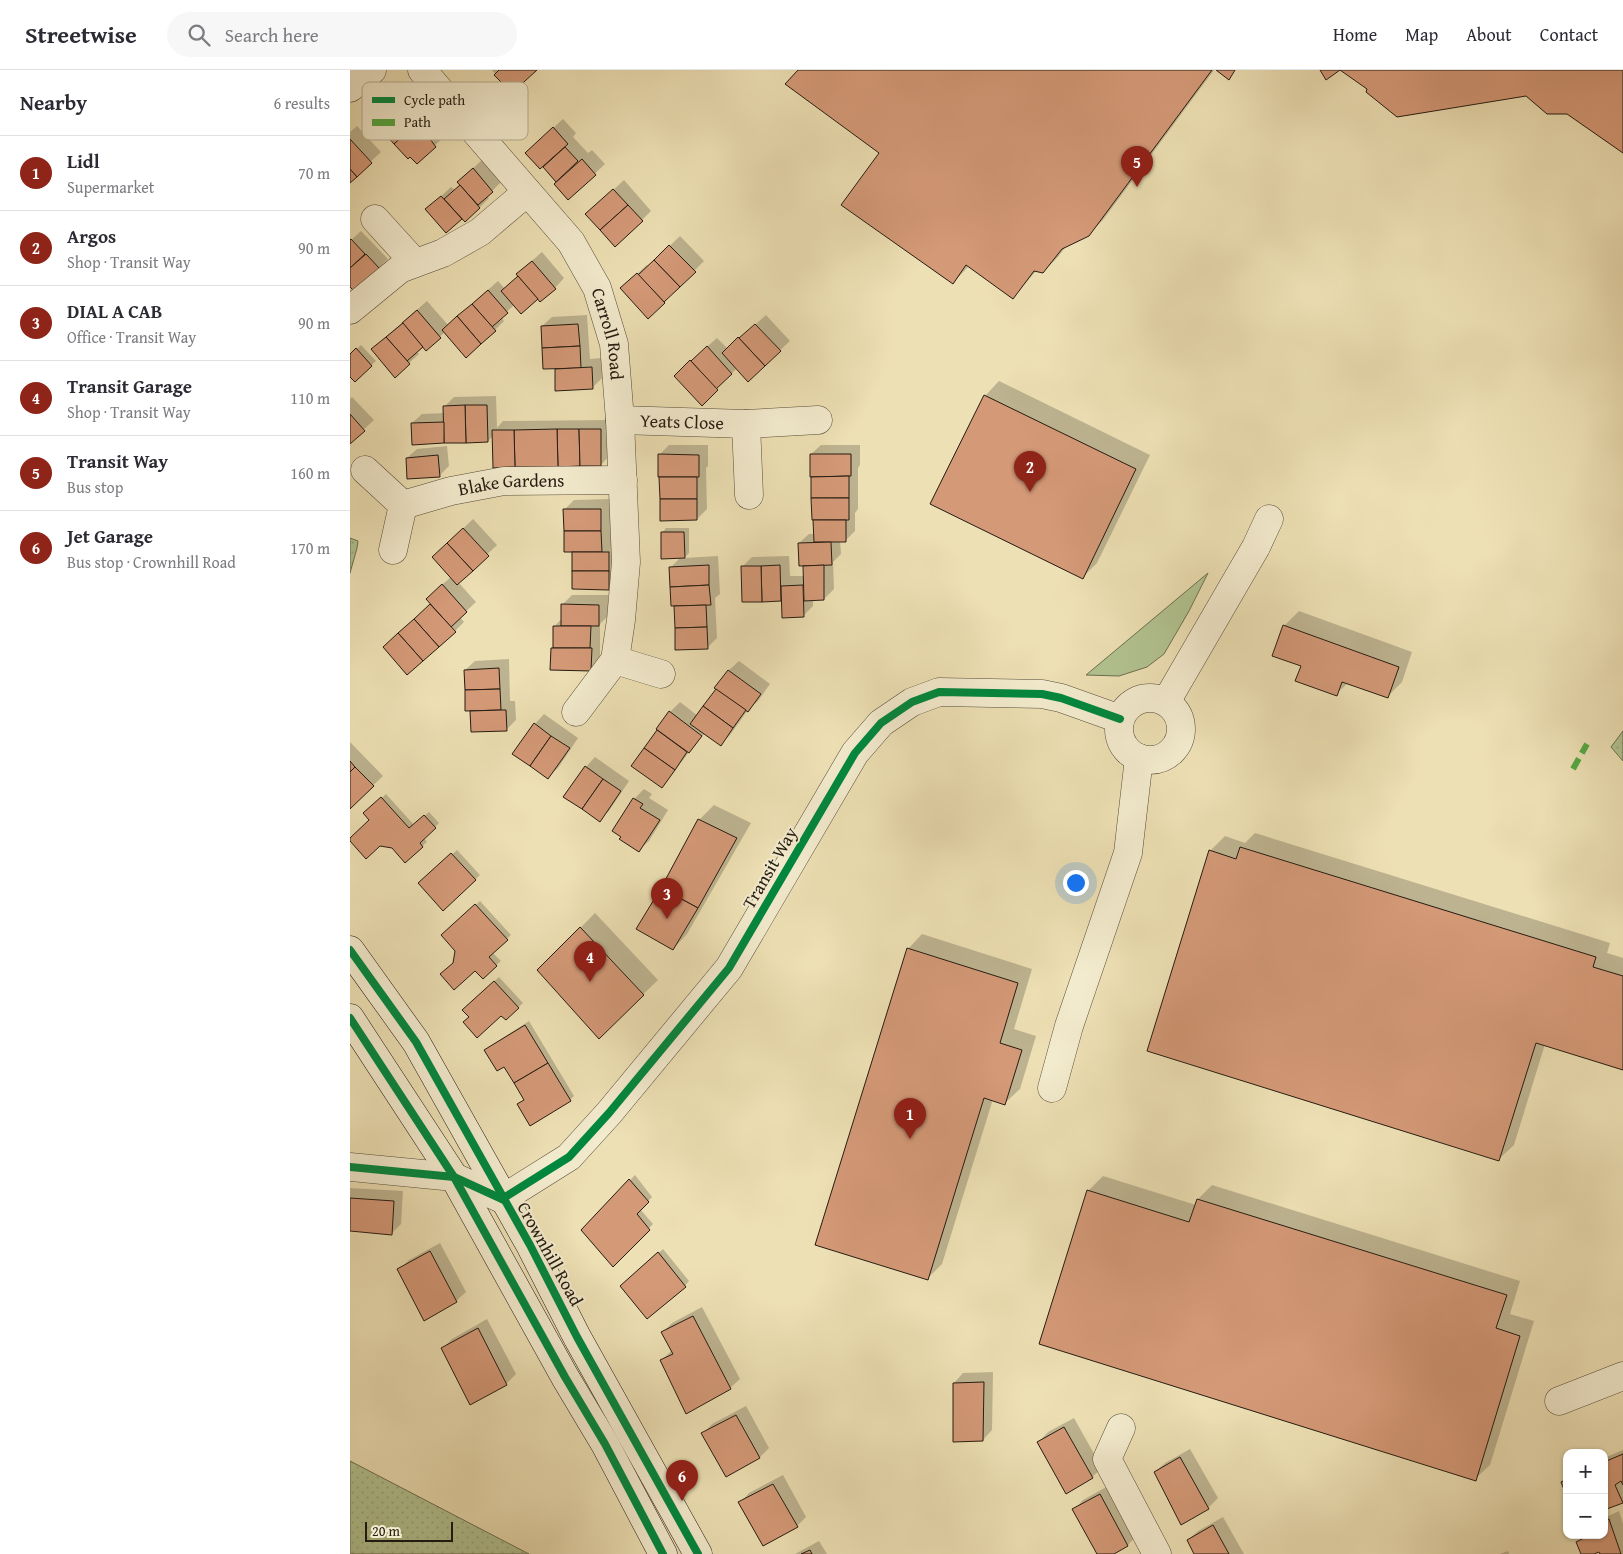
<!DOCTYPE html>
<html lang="en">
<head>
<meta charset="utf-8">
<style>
	:root { --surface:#fff; --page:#f7f7f7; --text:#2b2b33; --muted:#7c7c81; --line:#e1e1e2; --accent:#8f2418 }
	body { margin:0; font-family:"Gentium Book Plus",serif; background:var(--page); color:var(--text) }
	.controls { position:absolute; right:15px; bottom:15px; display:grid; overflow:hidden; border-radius:10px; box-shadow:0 1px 4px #0004 }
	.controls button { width:45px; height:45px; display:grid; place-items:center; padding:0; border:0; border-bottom:1px solid var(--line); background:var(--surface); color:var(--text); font:25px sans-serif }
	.scale { position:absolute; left:15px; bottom:12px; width:88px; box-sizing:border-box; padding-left:5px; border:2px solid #241b11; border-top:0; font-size:14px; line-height:18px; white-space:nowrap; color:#241b11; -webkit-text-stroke:4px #f3ebce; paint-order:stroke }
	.you { position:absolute; left:725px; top:812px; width:18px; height:18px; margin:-12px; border:4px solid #fff; border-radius:50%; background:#1a73e8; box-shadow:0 0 0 8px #1a73e833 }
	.badge { display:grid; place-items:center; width:32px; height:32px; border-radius:50%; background:var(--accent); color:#fff; font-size:16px; font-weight:700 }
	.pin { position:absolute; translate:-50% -41px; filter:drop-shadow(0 1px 2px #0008) }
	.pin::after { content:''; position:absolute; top:26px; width:18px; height:15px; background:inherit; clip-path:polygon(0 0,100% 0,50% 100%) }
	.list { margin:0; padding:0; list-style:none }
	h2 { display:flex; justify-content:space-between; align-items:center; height:65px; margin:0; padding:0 20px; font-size:21px }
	h2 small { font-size:16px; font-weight:400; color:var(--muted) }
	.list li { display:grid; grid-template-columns:32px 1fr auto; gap:15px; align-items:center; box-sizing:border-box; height:75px; padding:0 20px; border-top:1px solid var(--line) }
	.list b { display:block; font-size:19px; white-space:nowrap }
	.list p { margin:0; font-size:16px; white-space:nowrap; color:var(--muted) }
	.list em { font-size:16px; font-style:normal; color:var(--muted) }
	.icon { flex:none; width:28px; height:28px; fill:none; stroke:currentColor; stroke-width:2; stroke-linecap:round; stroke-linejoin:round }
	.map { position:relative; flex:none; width:1273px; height:1484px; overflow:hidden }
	header { display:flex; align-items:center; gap:30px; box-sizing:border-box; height:70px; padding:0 25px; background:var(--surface); border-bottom:1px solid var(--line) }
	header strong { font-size:24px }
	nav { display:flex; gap:28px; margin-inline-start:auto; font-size:18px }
	.search { width:350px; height:45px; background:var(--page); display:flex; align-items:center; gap:12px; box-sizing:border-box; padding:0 18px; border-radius:28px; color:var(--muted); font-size:19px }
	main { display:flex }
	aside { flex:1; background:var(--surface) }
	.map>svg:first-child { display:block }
</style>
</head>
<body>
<header>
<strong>Streetwise</strong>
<div class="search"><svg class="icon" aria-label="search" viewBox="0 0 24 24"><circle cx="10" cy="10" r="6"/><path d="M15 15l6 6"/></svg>Search here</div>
<nav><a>Home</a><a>Map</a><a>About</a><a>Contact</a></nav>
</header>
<main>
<aside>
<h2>Nearby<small>6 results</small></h2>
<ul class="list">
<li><span class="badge">1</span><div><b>Lidl</b><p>Supermarket</p></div><em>70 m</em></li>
<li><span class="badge">2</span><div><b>Argos</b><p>Shop · Transit Way</p></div><em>90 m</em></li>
<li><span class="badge">3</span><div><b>DIAL A CAB</b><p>Office · Transit Way</p></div><em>90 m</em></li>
<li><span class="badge">4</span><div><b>Transit Garage</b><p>Shop · Transit Way</p></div><em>110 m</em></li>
<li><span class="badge">5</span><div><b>Transit Way</b><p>Bus stop</p></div><em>160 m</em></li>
<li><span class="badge">6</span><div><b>Jet Garage</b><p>Bus stop · Crownhill Road</p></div><em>170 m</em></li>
</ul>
</aside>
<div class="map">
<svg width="1273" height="1484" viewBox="0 0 1273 1484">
	<defs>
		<pattern id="park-dots" width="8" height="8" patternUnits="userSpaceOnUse" patternTransform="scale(1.25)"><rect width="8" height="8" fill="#b2c391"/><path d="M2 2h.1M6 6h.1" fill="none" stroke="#99a77c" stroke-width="1.8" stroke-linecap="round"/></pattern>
	</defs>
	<rect width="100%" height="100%" fill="#ede0b4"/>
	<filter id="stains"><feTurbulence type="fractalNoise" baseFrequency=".004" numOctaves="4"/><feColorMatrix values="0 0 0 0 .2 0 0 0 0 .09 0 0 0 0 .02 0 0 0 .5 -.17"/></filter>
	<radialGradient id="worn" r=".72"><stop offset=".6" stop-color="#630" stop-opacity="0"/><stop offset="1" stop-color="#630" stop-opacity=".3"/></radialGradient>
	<!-- grass -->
	<polygon fill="#b2c391" stroke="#6b6f51" points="858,503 839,541 814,584 797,597 769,606 736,605"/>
	<!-- park -->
	<g fill="url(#park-dots)" stroke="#6b6f51">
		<polygon points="0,468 8,471 7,478 0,503"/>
		<polygon points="1273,661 1273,691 1261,677"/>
		<polygon points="0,1391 179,1484 0,1484"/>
	</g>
	<!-- shadow -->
	<g fill="#0003">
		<polygon points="142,0 185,0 162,22"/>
		<polygon points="449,0 864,0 753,150 738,165 717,175 708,187 693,202 687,200 663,227 619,196 603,213 530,82"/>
		<polygon points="69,24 95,53 89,59 95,66 67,92 42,49"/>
		<polygon points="213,49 226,63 223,67 238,83 242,80 255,94 219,128 208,112 193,95 187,73"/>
		<polygon points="7,56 31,82 0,111 0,62"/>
		<polygon points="133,89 152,111 137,126 139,128 129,138 112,147 97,161 87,130 101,117 105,120 111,115 118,103"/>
		<polygon points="274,110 301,141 292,150 247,135"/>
		<polygon points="11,161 38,189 29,198 0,215 0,171"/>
		<polygon points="330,166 354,191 298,247 281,209 297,195 299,196"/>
		<polygon points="192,182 214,208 205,218 188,228 165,234 151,247 154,251 145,260 95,262 76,279 73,275 66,281 69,284 59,293 32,270 77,231 98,255 148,211 155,219 169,206 168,204 177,195"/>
		<polygon points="237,245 240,289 251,288 252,308 242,318 207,320 206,297 192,256 202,247"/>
		<polygon points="416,245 440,271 398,310 387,298 352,334 335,296 367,268 378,279"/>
		<polygon points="11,275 26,291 5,310 0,305 0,285"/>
		<polygon points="649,311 800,385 747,493 733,507 635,326"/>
		<polygon points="146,326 147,358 153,351 260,350 260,385 251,395 144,365 138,371 62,353 72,344 95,343 95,336 104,327"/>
		<polygon points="2,327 24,350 0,372 0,329"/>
		<polygon points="319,375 358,375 358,396 356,398 357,439 347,449 309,385"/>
		<polygon points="471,375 510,375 510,395 508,398 508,439 505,443 505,461 496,470 490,470 491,484 483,492 484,519 474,529 463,529 463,536 453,546 432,530 394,531 392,497 402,487 439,486 440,506 454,506 454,494 449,473 459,464 465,464 464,449 463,449 461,384"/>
		<polygon points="97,376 99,396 89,406 57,388 67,379"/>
		<polygon points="260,429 261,473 268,473 268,509 259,519 223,480 215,439 224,430"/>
		<polygon points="123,449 147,475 108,512 126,532 110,547 114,552 105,561 44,568 82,534 87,519 101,507 93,478"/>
		<polygon points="316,458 339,458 339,483 334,488 368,486 370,524 365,528 367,568 357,578 326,579 325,534 320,498 331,487 312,463"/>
		<polygon points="222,525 258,525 258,546 250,554 250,590 241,600 202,578 204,576 204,557 212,548 212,535"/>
		<polygon points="949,541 1062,582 1052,612 1037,627 998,613 986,624 952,595 934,556"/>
		<polygon points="159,589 160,631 165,631 166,650 156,660 122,661 121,640 115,600 125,591"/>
		<polygon points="389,591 420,614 408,631 398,640 380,665 371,674 355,663 339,682 321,706 312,716 283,695 320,642 330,632 348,646 379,600"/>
		<polygon points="194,644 228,668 208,698 198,707 185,654"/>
		<polygon points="0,672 33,706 0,737"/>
		<polygon points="245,687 279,711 259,741 249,750 236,697"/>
		<polygon points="294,719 302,724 299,728 318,740 299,771 289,780 284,729"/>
		<polygon points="36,724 64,755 79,742 89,753 74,768 77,772 55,791 42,776 0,769 21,750 15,743"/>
		<polygon points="364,735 401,753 337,864 323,879 312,818 349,750"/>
		<polygon points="905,763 1260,873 1257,883 1273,888 1273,998 1195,974 1164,1075 1149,1089 860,781 875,766 895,773"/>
		<polygon points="107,780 130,805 125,810 74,809"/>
		<polygon points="130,831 161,865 142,882 151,891 133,907 106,880 97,861"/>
		<polygon points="245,843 308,910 249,967 189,900"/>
		<polygon points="572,864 682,899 664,959 686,966 670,1019 655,1033 643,1029 592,1194 578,1208 558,879"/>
		<polygon points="149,907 173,933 156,949 151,944 120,946 118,935"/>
		<polygon points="179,951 224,1026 220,1030 168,1035 174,1029 154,995 135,980 140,976"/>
		<polygon points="285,1105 302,1127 290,1139 303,1154 263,1195 232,1160"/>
		<polygon points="753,1106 846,1135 848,1129 862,1115 1170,1211 1160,1244 1184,1251 1140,1395 1125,1409 738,1121"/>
		<polygon points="0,1118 53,1121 51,1154 42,1163 0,1160"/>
		<polygon points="90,1173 116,1222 106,1231 49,1200 59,1190"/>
		<polygon points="313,1179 339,1211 335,1216 276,1212"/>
		<polygon points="352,1237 390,1309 380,1318 311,1291 322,1280 313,1262 322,1253"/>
		<polygon points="137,1249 166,1304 156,1314 93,1278 102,1269"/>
		<polygon points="643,1302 642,1360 633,1370 604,1313 613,1303"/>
		<polygon points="396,1336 419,1378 410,1387 353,1364 362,1354"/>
		<polygon points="724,1348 752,1398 742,1407 689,1372 698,1362"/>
		<polygon points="840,1379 868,1428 858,1438 805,1402 815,1393"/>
		<polygon points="1273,1380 1273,1431 1254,1439 1254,1388"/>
		<polygon points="433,1405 456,1447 447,1456 390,1433 399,1423"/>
		<polygon points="760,1415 787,1465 778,1475 762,1484 748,1484 724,1440 733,1430"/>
		<polygon points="1269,1441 1273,1454 1273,1484 1251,1484 1249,1480 1241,1484 1232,1484 1228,1473 1235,1465 1254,1465 1254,1448"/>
		<polygon points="873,1447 894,1484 846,1484 838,1470 848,1461"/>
		<polygon points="469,1471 477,1484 445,1484"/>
		<polygon points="1158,1481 1159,1484 1150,1484"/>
	</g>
	<!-- building -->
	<g fill="#d49977" stroke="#241b11">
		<polygon points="149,0 187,0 162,23 144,5"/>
		<polygon points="448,0 862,0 739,166 712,179 693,203 684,201 663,229 616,195 603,214 491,135 529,83 435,14"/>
		<polygon points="866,0 885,0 879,10"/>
		<polygon points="970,0 1273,0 1273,83 1217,44 1197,44 1176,26 1047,47 1016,22 1017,19 990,0 976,10"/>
		<polygon points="58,33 72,48 44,74 30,58"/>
		<polygon points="72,48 86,63 80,69 86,77 67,94 60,87 58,89 44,74"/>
		<polygon points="203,57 218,74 190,99 175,83"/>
		<polygon points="0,69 22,93 7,107 0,99"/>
		<polygon points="215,77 228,91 206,112 193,97"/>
		<polygon points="232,89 246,105 218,130 204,114"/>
		<polygon points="123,98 143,122 128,135 107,112"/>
		<polygon points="0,99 7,107 0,113"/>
		<polygon points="110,115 130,138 115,152 94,129"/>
		<polygon points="263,119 278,135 250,160 235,144"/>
		<polygon points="91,126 112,149 96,163 75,139"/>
		<polygon points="278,135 293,151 265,177 250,160"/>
		<polygon points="1,169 15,184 0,198 0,170"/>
		<polygon points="319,175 346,202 330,217 304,190"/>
		<polygon points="16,184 30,199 5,222 0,217 0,198"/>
		<polygon points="304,190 330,217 314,232 288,205"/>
		<polygon points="182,191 206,219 190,232 166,204"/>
		<polygon points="287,203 315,233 298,249 270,218"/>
		<polygon points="168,206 188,229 171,244 151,221"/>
		<polygon points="138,220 158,243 142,257 122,234"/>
		<polygon points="122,234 146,261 131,274 107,246"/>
		<polygon points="67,240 91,268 76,281 52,253"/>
		<polygon points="107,246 131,274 116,288 92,260"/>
		<polygon points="53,253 73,277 57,291 36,267"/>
		<polygon points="228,254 230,276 192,278 191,256"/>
		<polygon points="405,254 431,281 415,296 389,268"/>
		<polygon points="36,267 60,294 45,308 21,279"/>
		<polygon points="388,267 415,296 398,312 372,283"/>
		<polygon points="230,276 231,298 193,299 192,278"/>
		<polygon points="357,276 382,304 366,319 341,291"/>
		<polygon points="6,278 22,296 5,312 0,307 0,284"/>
		<polygon points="340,290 368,320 352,336 324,306"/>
		<polygon points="242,297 243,319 205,321 205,299"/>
		<polygon points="634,325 786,399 733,509 580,434"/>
		<polygon points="115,335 137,335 138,372 116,373"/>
		<polygon points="115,335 116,373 94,373 93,336"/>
		<polygon points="0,344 15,361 0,374"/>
		<polygon points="94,352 94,373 62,375 61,353"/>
		<polygon points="207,359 229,359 230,396 208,397"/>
		<polygon points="207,359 208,397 165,397 164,360"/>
		<polygon points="229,359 251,359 251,396 230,396"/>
		<polygon points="142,360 164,360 165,397 143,398"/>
		<polygon points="308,384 349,385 349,407 308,407"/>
		<polygon points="460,384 501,384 501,406 460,407"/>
		<polygon points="88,385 90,407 57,409 56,388"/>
		<polygon points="499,406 499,428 461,428 461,407"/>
		<polygon points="309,407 347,407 347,429 310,429"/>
		<polygon points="461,428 499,428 499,450 462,450"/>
		<polygon points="310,429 347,429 347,450 310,451"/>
		<polygon points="213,439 251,439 251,461 214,461"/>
		<polygon points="463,450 496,450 496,472 464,472"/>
		<polygon points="113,458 139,486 123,501 97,473"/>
		<polygon points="214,461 251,461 252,482 214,482"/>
		<polygon points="311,462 334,462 335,488 311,489"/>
		<polygon points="481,472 482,495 449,496 448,473"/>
		<polygon points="97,473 123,501 107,515 82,487"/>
		<rect x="222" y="482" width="37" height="19"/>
		<polygon points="359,495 359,515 320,517 319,497"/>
		<polygon points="430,495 431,531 412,532 411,496"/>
		<polygon points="474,495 474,530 454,531 453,496"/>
		<polygon points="391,496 411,496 412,532 392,532"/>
		<polygon points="222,501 259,501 259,520 222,519"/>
		<polygon points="92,514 117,542 101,557 76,529"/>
		<polygon points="359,515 361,535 321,536 320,517"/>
		<polygon points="453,515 454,547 432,548 431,516"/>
		<polygon points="80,534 106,562 89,577 64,549"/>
		<polygon points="211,534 249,535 249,556 211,556"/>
		<polygon points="356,535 357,557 325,558 324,536"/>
		<polygon points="64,549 89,577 73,591 48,563"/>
		<polygon points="933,555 1049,597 1038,628 992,612 987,626 945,611 951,596 922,586"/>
		<polygon points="203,556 241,556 240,578 203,578"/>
		<polygon points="357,557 358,579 325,580 325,558"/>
		<polygon points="48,563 73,591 57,605 33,577"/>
		<polygon points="201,578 242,578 241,601 200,600"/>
		<polygon points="149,598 150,619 115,620 114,600"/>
		<polygon points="378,600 411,624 398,642 364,618"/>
		<polygon points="150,619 151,640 115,641 115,620"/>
		<polygon points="366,619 396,640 383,658 353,636"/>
		<polygon points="353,636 383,658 371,676 340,654"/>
		<polygon points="151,640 156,640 157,661 121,662 120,641"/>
		<polygon points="319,641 352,666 339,683 306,659"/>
		<polygon points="184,653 201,666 180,696 162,684"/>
		<polygon points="307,660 337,682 325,700 294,678"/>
		<polygon points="201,666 220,678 198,709 180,696"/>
		<polygon points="294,678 325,700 312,718 281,696"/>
		<polygon points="0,691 5,697 0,702"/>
		<polygon points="235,696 253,709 232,739 213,727"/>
		<polygon points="5,697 24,716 0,739 0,702"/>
		<polygon points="253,709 271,721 250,752 232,739"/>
		<polygon points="31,727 59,758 74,745 86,758 70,773 73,777 55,793 42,778 30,776 16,789 0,771 0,768 19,750 13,743"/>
		<polygon points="283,728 293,734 290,738 310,750 289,782 269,769 271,767 262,761"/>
		<polygon points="348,749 387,768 348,838 311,818"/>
		<polygon points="890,777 1246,887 1243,897 1273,906 1273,1000 1186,973 1149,1091 797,981 859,780 886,789"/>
		<polygon points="101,783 126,810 93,841 68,813"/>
		<polygon points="311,818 348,838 323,880 286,859"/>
		<polygon points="125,834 158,870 139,887 147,896 133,909 125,901 104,920 90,904 103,893 105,881 91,865"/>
		<polygon points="230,857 294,925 249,969 187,900"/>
		<polygon points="557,878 668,913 650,973 672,980 655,1035 634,1028 578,1210 465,1175"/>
		<polygon points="144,911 169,938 156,950 151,946 127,968 113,952 119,947 112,940"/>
		<polygon points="175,955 198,993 164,1013 154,997 147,1001 134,980"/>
		<polygon points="198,993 221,1031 180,1056 167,1034 174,1030 164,1013"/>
		<polygon points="279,1109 299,1132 287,1144 300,1160 263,1197 231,1160"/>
		<polygon points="737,1120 839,1152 847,1129 1157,1225 1146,1258 1170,1266 1126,1411 689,1274"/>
		<polygon points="0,1128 44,1131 42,1165 0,1161"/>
		<polygon points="80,1181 107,1232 74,1251 47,1199"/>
		<polygon points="308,1182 336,1217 297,1249 270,1216"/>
		<polygon points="343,1246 381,1319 336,1344 310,1290 323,1284 311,1262"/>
		<polygon points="128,1258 157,1315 120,1335 91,1278"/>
		<polygon points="634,1312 633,1371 603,1372 603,1313"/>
		<polygon points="386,1345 410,1388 376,1407 351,1363"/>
		<polygon points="714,1357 743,1408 716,1424 687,1372"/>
		<polygon points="1273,1384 1273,1415 1271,1411 1265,1415 1273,1433 1254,1440 1254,1392"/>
		<polygon points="830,1387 859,1439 831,1455 804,1402"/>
		<polygon points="1217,1409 1217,1427 1211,1412"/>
		<polygon points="423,1414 448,1457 413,1476 388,1432"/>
		<polygon points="750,1424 778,1476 764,1484 747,1484 722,1439"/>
		<polygon points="1259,1449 1271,1484 1250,1484 1249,1482 1244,1484 1231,1484 1226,1472 1240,1465 1254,1465 1254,1452"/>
		<polygon points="863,1455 879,1484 844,1484 837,1470"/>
		<polygon points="460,1480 462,1484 451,1484"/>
	</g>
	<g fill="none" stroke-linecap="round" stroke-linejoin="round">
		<defs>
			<g id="street">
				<path id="s1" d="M72,0l149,172 26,46 17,56 6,76 6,142 -5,58 -6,40 -39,52"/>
				<polyline points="0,18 22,0"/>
				<polyline points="25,149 65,193"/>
				<polyline points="0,240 50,199 93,183 130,162 177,122"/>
				<path id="s2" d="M270,350l126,4 72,-4"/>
				<polyline points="396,354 399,425"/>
				<polyline points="15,400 53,435 43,480"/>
				<path id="s3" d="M53,435l48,-14 53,-10 119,-1"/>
				<polyline points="265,590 311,604"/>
				<circle cx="800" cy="659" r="31"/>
				<polyline points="816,632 906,477 919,449"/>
				<polyline points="702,1018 719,956 778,783 789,688"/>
				<polyline points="0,1097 104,1107 152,1129 219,1087 259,1043 379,898 505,683 531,653 562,632 589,622 692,624 711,628 770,649"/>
				<polyline points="1209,1331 1273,1306"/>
				<polyline points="771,1358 757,1389 807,1484"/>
			</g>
			<g id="secondary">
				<polyline points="0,880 66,972 180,1175 227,1267 348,1484"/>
				<polyline points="0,948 104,1107 215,1307 255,1374 313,1484"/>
			</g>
		</defs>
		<!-- street casing -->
		<use href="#street" stroke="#564c3a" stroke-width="29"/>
		<!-- secondary casing -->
		<use href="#secondary" stroke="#241b11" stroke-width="29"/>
		<!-- street -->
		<use href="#street" stroke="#f3ebce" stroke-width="28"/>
		<!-- secondary -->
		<use href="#secondary" stroke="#f3ebce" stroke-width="28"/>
		<!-- quiet -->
		<polyline stroke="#53a942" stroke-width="6" stroke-dasharray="12 6" stroke-linecap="butt" points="1223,699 1237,674"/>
		<defs>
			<g id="cycleway">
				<polyline points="0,880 66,972 180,1175 227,1267 348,1484"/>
				<polyline points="0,948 104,1107 215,1307 255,1374 313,1484"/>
				<polyline points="0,1097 104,1107 152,1129"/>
				<polyline points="152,1129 219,1087 259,1043 379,898 505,683 531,653 562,632 589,622 692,624 711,628 770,649"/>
			</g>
		</defs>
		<!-- cycleway casing -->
		<use href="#cycleway" stroke="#f3ebce" stroke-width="11"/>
		<!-- cycleway -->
		<use href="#cycleway" stroke="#00873e" stroke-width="8"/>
	</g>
	<g text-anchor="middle" stroke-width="4" stroke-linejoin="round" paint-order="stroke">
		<!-- street labels -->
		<g font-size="18" fill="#241b11" stroke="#f3ebce">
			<text dy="6" stroke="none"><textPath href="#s1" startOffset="328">Carroll Road</textPath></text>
			<text dy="6" stroke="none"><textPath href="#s2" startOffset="62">Yeats Close</textPath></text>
			<text dy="6" stroke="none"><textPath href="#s3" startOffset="111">Blake Gardens</textPath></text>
			<text transform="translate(420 798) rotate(-60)" y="6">Transit Way</text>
			<text transform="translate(200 1184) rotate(61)" y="6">Crownhill Road</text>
		</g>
	</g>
	<!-- legend -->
	<rect x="12" y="12" width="166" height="58" rx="8" fill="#f3ebce" stroke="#b5ad95" stroke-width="1"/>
	<rect x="22" y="27" width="23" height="6" fill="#00873e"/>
	<rect x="22" y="49" width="23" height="7" fill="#53a942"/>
	<g font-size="14" fill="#241b11">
		<text x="54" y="35">Cycle path</text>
		<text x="54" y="57">Path</text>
	</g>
	<rect width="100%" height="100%" filter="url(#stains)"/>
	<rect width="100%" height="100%" fill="url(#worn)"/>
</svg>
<div class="controls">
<button>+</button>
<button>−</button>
</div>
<div class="scale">20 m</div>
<div class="you"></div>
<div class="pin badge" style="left:560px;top:1069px">1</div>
<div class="pin badge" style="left:680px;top:422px">2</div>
<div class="pin badge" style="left:317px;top:849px">3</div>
<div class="pin badge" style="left:240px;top:912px">4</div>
<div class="pin badge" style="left:787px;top:117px">5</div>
<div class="pin badge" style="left:332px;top:1431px">6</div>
</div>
</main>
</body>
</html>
